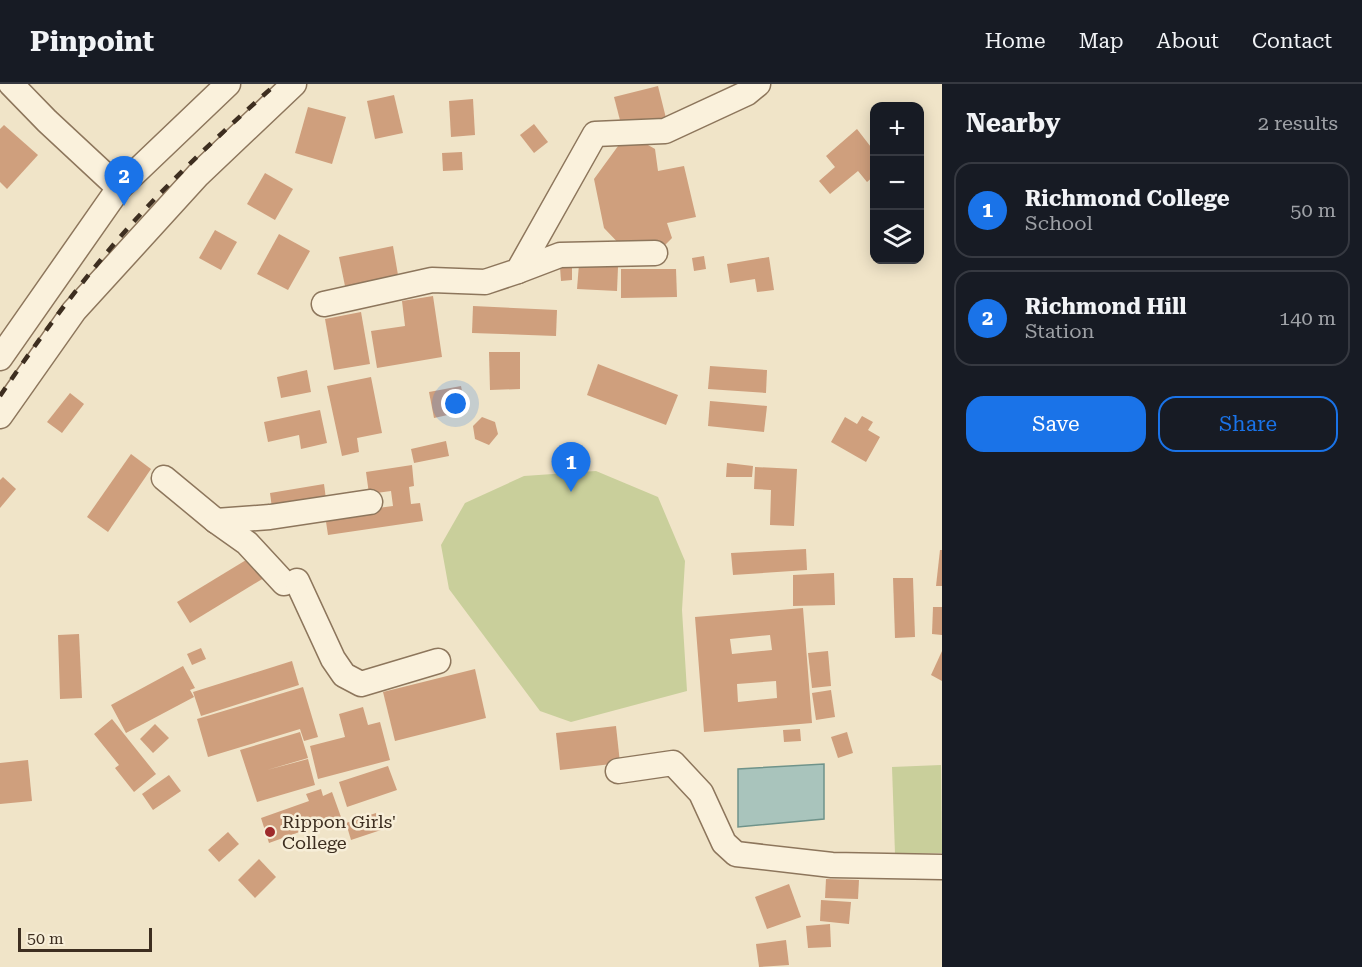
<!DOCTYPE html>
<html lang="en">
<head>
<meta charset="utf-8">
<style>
	:root { --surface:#171b24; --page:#242831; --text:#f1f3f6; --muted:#9ea1a6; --line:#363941; --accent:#1a73e8 }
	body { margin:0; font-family:"Roboto Serif",serif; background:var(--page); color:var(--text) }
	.controls { position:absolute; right:18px; top:18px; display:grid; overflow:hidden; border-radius:12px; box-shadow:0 3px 15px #0003 }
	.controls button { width:54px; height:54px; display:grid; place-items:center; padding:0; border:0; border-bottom:2px solid var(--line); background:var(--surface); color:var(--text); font:30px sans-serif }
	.scale { position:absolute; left:18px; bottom:15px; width:134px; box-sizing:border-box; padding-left:6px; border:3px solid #3d2e20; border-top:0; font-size:16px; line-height:21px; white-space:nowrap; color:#3d2e20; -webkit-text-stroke:4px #f7eed8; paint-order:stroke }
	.you { position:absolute; left:456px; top:320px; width:21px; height:21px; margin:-15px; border:4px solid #fff; border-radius:50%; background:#1a73e8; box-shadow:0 0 0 9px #1a73e833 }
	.badge { display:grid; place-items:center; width:39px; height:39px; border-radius:50%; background:var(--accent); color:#fff; font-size:20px; font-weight:700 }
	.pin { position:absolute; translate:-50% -50px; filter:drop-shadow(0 2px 3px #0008) }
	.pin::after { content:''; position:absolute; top:32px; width:21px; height:18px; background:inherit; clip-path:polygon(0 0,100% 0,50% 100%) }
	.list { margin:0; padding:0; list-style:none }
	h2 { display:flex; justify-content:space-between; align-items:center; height:78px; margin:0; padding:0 24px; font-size:26px }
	h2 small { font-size:20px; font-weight:400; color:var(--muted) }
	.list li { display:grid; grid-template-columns:39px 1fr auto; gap:18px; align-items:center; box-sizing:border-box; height:96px; margin:0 12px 12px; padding:0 12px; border:2px solid var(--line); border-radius:18px }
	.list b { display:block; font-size:22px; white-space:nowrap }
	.list p { margin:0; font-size:20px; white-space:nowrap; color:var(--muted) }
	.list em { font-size:20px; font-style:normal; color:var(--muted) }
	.actions { display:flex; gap:12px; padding:18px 24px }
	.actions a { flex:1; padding:14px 0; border:2px solid var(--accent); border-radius:18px; text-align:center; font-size:21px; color:var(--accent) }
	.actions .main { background:var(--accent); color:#fff }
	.icon { flex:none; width:33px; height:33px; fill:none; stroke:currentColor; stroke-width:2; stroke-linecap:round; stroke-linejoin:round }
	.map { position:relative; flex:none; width:942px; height:883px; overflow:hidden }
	header { display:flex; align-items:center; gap:36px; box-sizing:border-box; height:84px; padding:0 30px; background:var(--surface); border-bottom:2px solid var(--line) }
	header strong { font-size:28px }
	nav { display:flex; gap:33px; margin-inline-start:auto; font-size:21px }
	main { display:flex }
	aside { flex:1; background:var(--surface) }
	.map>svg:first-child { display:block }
</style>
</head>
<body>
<header>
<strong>Pinpoint</strong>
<nav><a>Home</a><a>Map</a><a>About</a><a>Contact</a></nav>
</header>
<main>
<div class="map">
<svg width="942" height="883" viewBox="0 0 942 883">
	<rect width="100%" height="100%" fill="#f0e4c8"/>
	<!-- green -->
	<g fill="#c9cf9b">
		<polygon points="596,387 658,413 685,477 682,526 687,607 571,638 540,627 449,505 441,461 465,419 524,392"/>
		<polygon points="941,681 942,769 895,770 892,683"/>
	</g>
	<!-- water -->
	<polygon fill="#a9c4bc" stroke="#6f938a" stroke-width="1.5" points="824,680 824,735 738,743 738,685"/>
	<!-- building -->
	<g fill="#cf9f7d" fill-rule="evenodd">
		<polygon points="658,2 666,34 622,44 614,13"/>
		<polygon points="394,11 403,49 375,55 367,17"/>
		<polygon points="473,15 475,51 451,53 449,17"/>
		<polygon points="308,23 346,33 332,80 295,69"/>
		<polygon points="534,40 548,58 534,69 520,51"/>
		<polygon points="4,41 38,71 7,105 0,98 0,45"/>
		<polygon points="857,45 874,67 874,92 867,98 858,87 830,110 819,97 835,83 826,72"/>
		<polygon points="641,57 655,65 658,87 684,82 696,133 667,139 672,154 659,167 628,169 604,144 594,95 621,58"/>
		<polygon points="462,68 463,86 443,87 442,69"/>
		<polygon points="265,89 293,105 275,136 247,120"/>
		<polygon points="215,146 237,158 221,186 199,174"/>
		<polygon points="279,150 310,167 288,206 257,190"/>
		<polygon points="393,162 398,191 345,202 339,173"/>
		<polygon points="704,172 706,185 694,187 692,174"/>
		<polygon points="769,173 774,206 757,208 755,195 730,199 727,180"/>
		<polygon points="579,180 618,183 617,207 577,205"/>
		<polygon points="572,182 572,196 561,197 560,183"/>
		<polygon points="621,185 676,185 677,213 621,214"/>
		<polygon points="433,212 442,273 377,284 371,247 405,242 402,217"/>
		<polygon points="473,222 557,226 556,252 472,249"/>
		<polygon points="361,228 370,280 334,286 325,235"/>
		<polygon points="489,268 520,268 520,305 490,306"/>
		<polygon points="598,280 678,311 666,341 587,311"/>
		<polygon points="710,282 767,286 766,309 708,305"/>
		<polygon points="307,286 311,308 281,314 277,293"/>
		<polygon points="371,293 382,349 357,354 359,368 342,372 327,302"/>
		<polygon points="461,302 466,327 434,334 429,308"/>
		<polygon points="70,309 84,320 62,349 47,338"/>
		<polygon points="710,317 767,322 764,348 708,342"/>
		<polygon points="320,326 327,359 301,365 299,351 268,358 264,338"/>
		<polygon points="862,332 873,338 868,346 880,353 866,378 831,358 845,333 857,340"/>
		<polygon points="482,333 495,338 498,350 489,361 475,355 473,342"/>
		<polygon points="446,357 449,372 414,379 411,365"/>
		<polygon points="131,370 151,385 108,448 87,433"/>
		<polygon points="727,379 753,382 752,393 726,393"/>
		<polygon points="412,381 414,402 409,403 411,420 420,419 423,437 328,451 325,431 393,422 391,407 369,410 366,388"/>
		<polygon points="755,383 797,385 794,442 770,441 771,406 754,405"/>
		<polygon points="3,393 16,405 0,424 0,396"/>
		<polygon points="324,400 326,415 272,424 270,409"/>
		<polygon points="806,465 807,486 733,491 731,469"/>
		<polygon points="940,466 942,466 942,502 936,502"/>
		<polygon points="251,473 264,494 190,539 177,518"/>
		<polygon points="834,489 835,521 793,522 793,491"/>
		<polygon points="893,494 913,494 915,553 895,554"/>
		<polygon points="933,523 942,523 942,551 932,550"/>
		<path d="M803,524l9,115 -108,9 -9,-115zM770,551l2,15 -40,4 -2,-15zM776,597l1,17 -39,4 -1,-18z"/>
		<polygon points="79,550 82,614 60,615 58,551"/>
		<polygon points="201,564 206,575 192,581 187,570"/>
		<polygon points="828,567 831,602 812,604 808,569"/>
		<polygon points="942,567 942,597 931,591"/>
		<polygon points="292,577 299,601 201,632 193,608"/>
		<polygon points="183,582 195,604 190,606 194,613 126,649 111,621"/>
		<polygon points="475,585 486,634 395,657 383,608"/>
		<polygon points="303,603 318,653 304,657 300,645 208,673 197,635"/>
		<polygon points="831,606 835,633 816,636 812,609"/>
		<polygon points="363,623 368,641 380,638 390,676 318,695 310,662 345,653 339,630"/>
		<polygon points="112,635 156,690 134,708 115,684 119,681 94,650"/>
		<polygon points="155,640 169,654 153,669 140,655"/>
		<polygon points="616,642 620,679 560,686 556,649"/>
		<polygon points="800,645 801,657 784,658 783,646"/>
		<polygon points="300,648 308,674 267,686 308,675 315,701 257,718 240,666"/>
		<polygon points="847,648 853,669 838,674 831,653"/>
		<polygon points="28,676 32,717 0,720 0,679"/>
		<polygon points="388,682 397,706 347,723 339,698"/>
		<polygon points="169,691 181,707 153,726 142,710"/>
		<polygon points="321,705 323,712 332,708 341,733 269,759 261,734 309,717 306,710"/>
		<polygon points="376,729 381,746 351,756 346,739"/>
		<polygon points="228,748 239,760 219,778 208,766"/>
		<polygon points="259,775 276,793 255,814 238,796"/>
		<polygon points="826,795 859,796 858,815 825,814"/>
		<polygon points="789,800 801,833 767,845 755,813"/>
		<polygon points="821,816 851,818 849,840 820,837"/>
		<polygon points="830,840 831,863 808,864 806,842"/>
		<polygon points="786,856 789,881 759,883 756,860"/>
	</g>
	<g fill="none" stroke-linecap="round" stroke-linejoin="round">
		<defs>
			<g id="minor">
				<polyline points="11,0 47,37 119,104"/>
				<polyline points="518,187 560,171 655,169"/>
				<polyline points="324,220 432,196 485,198 518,187 595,50 665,47 747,9 758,0"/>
				<polyline points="0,274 119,104 228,0"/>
				<polyline points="0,332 74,227 198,91 294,0"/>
				<polyline points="164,394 216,437 247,459 284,499"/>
				<polyline points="216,437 270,433 370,418"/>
				<polyline points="297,497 333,575 344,591 361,600 438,577"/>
				<polyline points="618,687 673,679 701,709 724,759 736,770 832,781 942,783"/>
			</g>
		</defs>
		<!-- minor casing -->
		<use href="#minor" stroke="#8d765c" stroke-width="27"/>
		<!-- minor -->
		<use href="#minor" stroke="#faf1dc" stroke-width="24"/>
		<!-- rail -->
		<path stroke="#3d2e20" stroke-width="4.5" stroke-dasharray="10 10" stroke-linecap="butt" d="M0,312c42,-62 87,-123 137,-178 44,-48 91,-91 139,-134"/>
	</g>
	<!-- markers -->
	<circle fill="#9e2a2b" stroke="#f7eed8" stroke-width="2" cx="270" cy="748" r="6"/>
	<g text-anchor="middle" stroke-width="5" stroke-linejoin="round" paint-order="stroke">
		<!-- poi labels -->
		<g font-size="18" fill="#3d2e20" stroke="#f7eed8" text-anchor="start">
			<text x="282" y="744">Rippon Girls'<tspan x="282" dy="21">College</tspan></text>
		</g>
	</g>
</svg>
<div class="controls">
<button>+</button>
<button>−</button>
<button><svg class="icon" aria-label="layers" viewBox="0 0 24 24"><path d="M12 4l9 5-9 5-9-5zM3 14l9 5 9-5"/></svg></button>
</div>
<div class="scale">50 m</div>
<div class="you"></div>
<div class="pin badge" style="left:571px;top:408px">1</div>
<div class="pin badge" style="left:124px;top:122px">2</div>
</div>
<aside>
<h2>Nearby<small>2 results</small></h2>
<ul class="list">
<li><span class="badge">1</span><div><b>Richmond College</b><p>School</p></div><em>50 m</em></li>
<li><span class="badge">2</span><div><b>Richmond Hill</b><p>Station</p></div><em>140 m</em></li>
</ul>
<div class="actions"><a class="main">Save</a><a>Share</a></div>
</aside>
</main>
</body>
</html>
